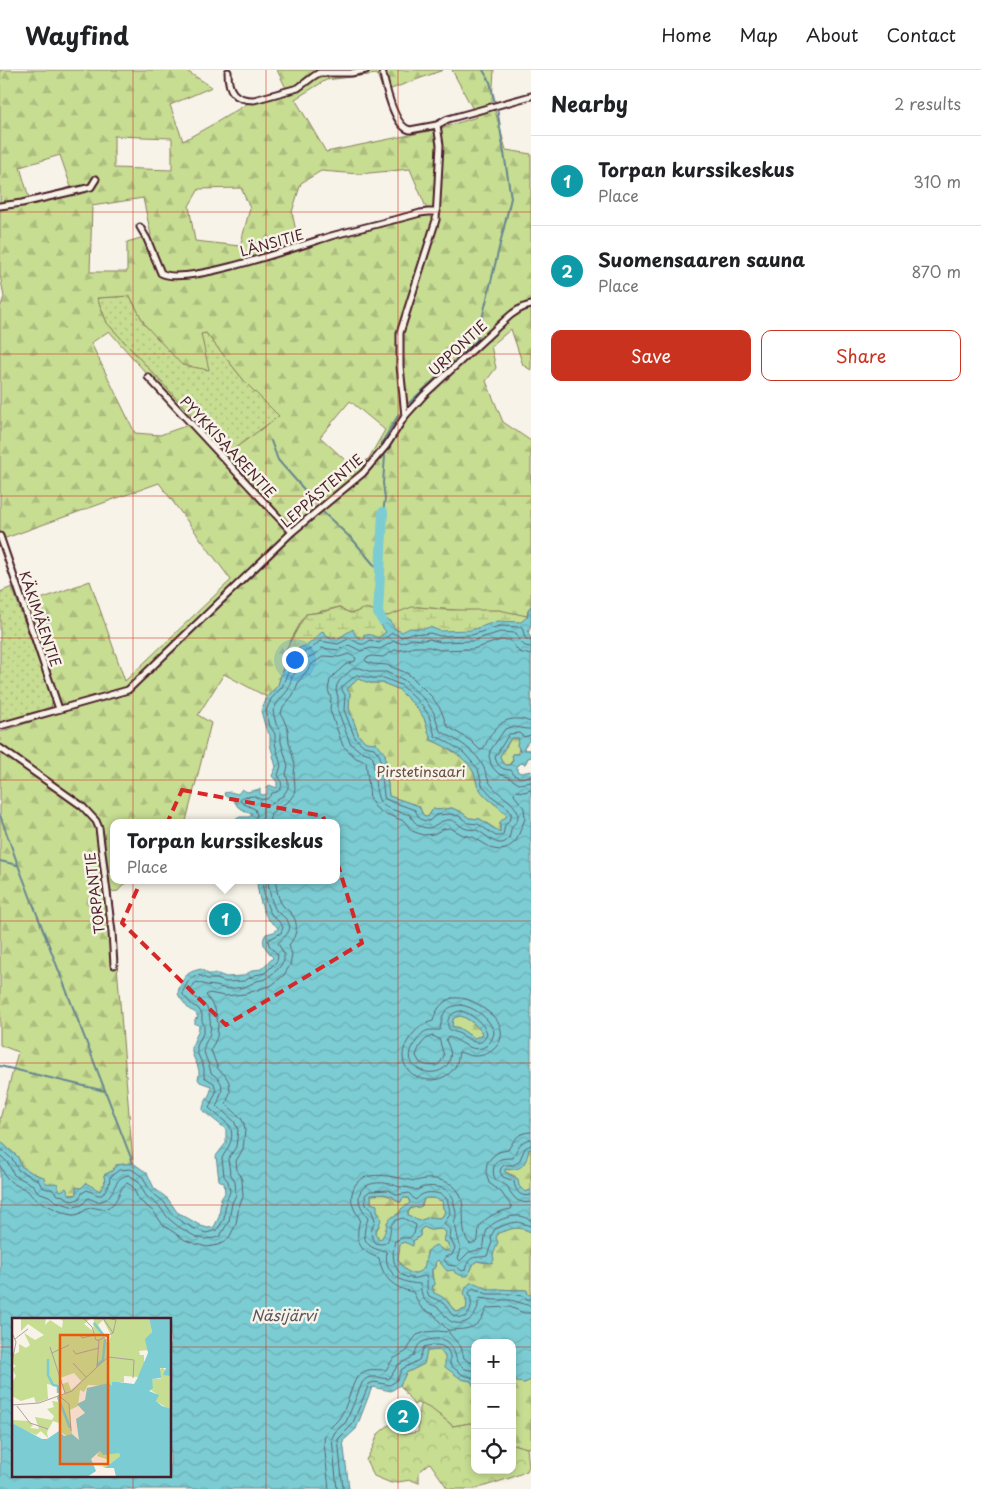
<!DOCTYPE html>
<html lang="en">
<head>
<meta charset="utf-8">
<style>
	:root { --surface:#fff; --page:#f6f6f6; --text:#202124; --muted:#757577; --line:#e0e0e0; --accent:#c8321e }
	body { margin:0; font-family:"Playpen Sans",sans-serif; background:var(--page); color:var(--text) }
	.controls { position:absolute; right:15px; bottom:15px; display:grid; overflow:hidden; border-radius:10px; box-shadow:0 2px 8px #0003 }
	.controls button { width:45px; height:45px; display:grid; place-items:center; padding:0; border:0; border-bottom:1px solid var(--line); background:var(--surface); color:var(--text); font:25px sans-serif }
	.you { position:absolute; left:294px; top:589px; width:18px; height:18px; margin:-12px; border:4px solid #fff; border-radius:50%; background:#1a73e8; box-shadow:0 0 0 8px #1a73e833 }
	.badge { display:grid; place-items:center; width:32px; height:32px; border-radius:50%; background:var(--accent); color:#fff; font-size:16px; font-weight:700 }
	.pin { position:absolute; translate:-50% -50%; border:2px solid #fff; box-shadow:0 1px 5px #0006 }
	.popup { position:absolute; left:110px; top:749px; width:230px; height:65px; box-sizing:border-box; display:grid; place-content:center; border-radius:10px; background:var(--surface); filter:drop-shadow(0 1px 4px #0005); font-size:16px; white-space:nowrap; color:var(--muted) }
	.popup b { font-size:19px; color:var(--text) }
	.popup::after { content:''; position:absolute; left:50%; top:100%; margin-left:-10px; border:10px solid transparent; border-top-color:var(--surface) }
	.list { margin:0; padding:0; list-style:none }
	h2 { display:flex; justify-content:space-between; align-items:center; height:65px; margin:0; padding:0 20px; font-size:21px }
	h2 small { font-size:16px; font-weight:400; color:var(--muted) }
	.list li { display:grid; grid-template-columns:32px 1fr auto; gap:15px; align-items:center; box-sizing:border-box; height:90px; padding:0 20px; border-top:1px solid var(--line) }
	.list b { display:block; font-size:19px; white-space:nowrap }
	.list p { margin:0; font-size:16px; white-space:nowrap; color:var(--muted) }
	.list em { font-size:16px; font-style:normal; color:var(--muted) }
	.actions { display:flex; gap:10px; padding:15px 20px }
	.actions a { flex:1; padding:11px 0; border:1px solid var(--accent); border-radius:10px; text-align:center; font-size:18px; color:var(--accent) }
	.actions .main { background:var(--accent); color:#fff }
	.icon { flex:none; width:28px; height:28px; fill:none; stroke:currentColor; stroke-width:2; stroke-linecap:round; stroke-linejoin:round }
	.map { position:relative; flex:none; width:531px; height:1419px; overflow:hidden }
	header { display:flex; align-items:center; gap:30px; box-sizing:border-box; height:70px; padding:0 25px; background:var(--surface); border-bottom:1px solid var(--line) }
	header strong { font-size:24px }
	nav { display:flex; gap:28px; margin-inline-start:auto; font-size:18px }
	main { display:flex }
	aside { flex:1; background:var(--surface) }
	.map>svg:first-child { display:block }
</style>
</head>
<body>
<header>
<strong>Wayfind</strong>
<nav><a>Home</a><a>Map</a><a>About</a><a>Contact</a></nav>
</header>
<main>
<div class="map">
<svg width="531" height="1419" viewBox="0 0 531 1419">
	<defs>
		<pattern id="grass-dots" width="8" height="8" patternUnits="userSpaceOnUse" patternTransform="scale(1.25)"><rect width="8" height="8" fill="#c7dd92"/><path d="M2 2h.1M6 6h.1" fill="none" stroke="#acbd7e" stroke-width="1.8" stroke-linecap="round"/></pattern>
		<pattern id="forest-firs" width="22" height="20" patternUnits="userSpaceOnUse" patternTransform="scale(1.25)"><rect width="22" height="20" fill="#c7dd92"/><path d="M5 1l3.5 6h-7zM16 11l3.5 6h-7z" fill="#acbd7e"/></pattern>
		<pattern id="wetland-marsh" width="20" height="14" patternUnits="userSpaceOnUse" patternTransform="scale(1.25)"><rect width="20" height="14" fill="#c7dd92"/><path d="M1 5h8M5 5V1M11 12h8M15 12V8" fill="none" stroke="#acbd7e"/></pattern>
		<pattern id="park-crowns" width="20" height="18" patternUnits="userSpaceOnUse" patternTransform="scale(1.25)"><rect width="20" height="18" fill="#c7dd92"/><path d="M2 6a3 3 0 1 1 6 0M12 15a3 3 0 1 1 6 0" fill="none" stroke="#acbd7e"/></pattern>
		<pattern id="water-waves" width="16" height="10" patternUnits="userSpaceOnUse" patternTransform="scale(1.25)"><rect width="16" height="10" fill="#7bccd3"/><path d="M0 5q4-4 8 0t8 0" fill="none" stroke="#6cafb5"/></pattern>
	</defs>
	<rect width="100%" height="100%" fill="#f7f3e8"/>
	<filter id="ink" filterUnits="userSpaceOnUse"><feTurbulence type="fractalNoise" baseFrequency=".02" numOctaves="2"/><feDisplacementMap in="SourceGraphic" scale="10" xChannelSelector="R" yChannelSelector="G"/><feConvolveMatrix kernelMatrix="1 2 1 2 8 2 1 2 1" color-interpolation-filters="sRGB"/></filter>
	<g filter="url(#ink)">
		<!-- grass -->
		<g fill="url(#grass-dots)" stroke="#887e5e">
			<polygon points="130,226 145,255 201,264 206,263 246,313 280,346 227,384 107,253 97,228"/>
			<polygon points="12,517 53,630 51,637 0,652 0,522"/>
		</g>
		<!-- forest -->
		<g fill="url(#forest-firs)" stroke="#887e5e" fill-rule="evenodd">
			<path d="M0,0h185l27,17 -42,18 13,36 34,-19 33,-20 39,-8 -12,-24h108l1,2 5,-2h52l-52,19 -9,-1 -5,-14 -51,6 -31,19 31,53 108,-22 43,-13 -25,-47h42l-2,30 14,50 25,4v216l-8,-5 -12,-36 -20,17 5,22 -10,13 17,41 28,19v165l-3,4v6l-110,-9c-10,1 -19,8 -30,9 -8,1 -15,-6 -23,-6 -12,-1 -9,9 -25,-3 -11,2 -22,6 -34,7l-4,6 -17,31 -3,21 -4,13 -11,12 -43,-23 -26,41 13,8 -25,98 5,2h-77v57h14l-10,11 -7,1 22,271 -17,2 -4,6 -8,4 1,8 -5,8 -5,-2c-15,5 -31,12 -40,-6l-7,1 -3,-1 -2,-6 -9,-3 -13,-8 -3,-9 -18,-16v-22l18,-67 -18,-7v-313l24,-8 29,-9 -2,-8 2,-7 -34,-93 71,-26 35,100 106,-101 -72,-97 -159,57v-232l4,-11 -4,-22zM114,66l58,2v32l-58,-2zM60,85l11,32 -42,11 -9,-31zM410,99l18,43 -129,34 -7,-34 9,-29 20,-12 38,3zM241,118l9,20 -10,38 -45,-5 -6,-35 10,-17zM143,128l8,37 -24,7v30h-37l2,-66zM130,226l15,29 37,40 27,5 -8,-36 5,-1 40,50 33,33 -52,38 -120,-131 -10,-25zM109,261l82,93 -31,11 -25,-2 -44,-90zM350,331l35,29 -16,28 -13,12 -36,-33z"/>
			<path d="M358,609l12,4h13l15,6 19,19 7,10 7,22c16,7 36,17 43,33 2,5 2,11 5,15 8,12 20,18 28,28l-7,6v10l-20,-13 -11,-1 -8,-6 -9,-4 -14,2 -5,-1 -5,8 -5,-2 -4,-9 -30,-10 -4,-42 -19,-12 -7,-6 -10,-27 1,-16 -3,-4z"/>
			<path d="M511,668h8c1,15 -1,15 -10,27h-3l-4,-3 -2,-6z"/>
			<path d="M461,946c8,3 17,10 21,17l-1,3 -7,2 -15,-10 -7,-2 1,-7 3,-2z"/>
			<polygon points="529,1079 531,1079 531,1120 525,1122 519,1116 515,1106 505,1102 505,1099 509,1100 525,1091"/>
			<path d="M371,1125c13,-1 18,-1 29,8l3,-5h5l2,5c-7,7 -15,13 -23,19l-1,11 -5,6h-3l-3,-6 5,-9 -9,-21z"/>
			<path d="M427,1128h6l10,3v7l2,3 -2,5 -3,2 -10,-1 -11,4 -11,-6c1,-8 7,-8 14,-9l2,-7z"/>
			<path d="M424,1157l6,3 11,-1 6,3 -3,9 3,1 3,6 -2,3h-4l-4,-3 -13,3 -2,17c-13,11 -20,3 -27,-8l2,-16 3,-2 10,2v-3l7,-5v-6z"/>
			<path d="M519,1157l12,5v63l-3,-1 -3,-4 -37,-1 -3,-1 -19,10 1,7 -1,4 -9,3c-10,-8 -8,-14 -23,-18l-2,-8 3,-3 -2,-3 -1,-11 3,-1v-5l3,-3c8,10 19,11 32,12l4,-9 3,-2 9,2 7,-8 4,-22 14,-5z"/>
			<path d="M440,1280l21,29 10,2 4,7v38l-5,-3 -17,3c-11,-9 -22,-19 -36,-23l-3,2 -14,-20 6,-12 18,-9 3,-13z"/>
			<polygon points="531,1310 531,1377 527,1378 512,1374 512,1311 524,1313"/>
		</g>
		<!-- wetland -->
		<path fill="url(#wetland-marsh)" stroke="#887e5e" d="M531,536c0,6 0,12 0,17 -1,7 -5,9 0,15v100l-7,9v3h7v7l-3,1 -3,6 -4,-1 -4,2h-8l4,-5 -1,-6h7l1,-5 -3,-4 2,-7h-8l-5,9 -104,-115 -7,-3 -9,3 -8,7 -14,-4v6l-9,-6 -18,4 -10,-2 -4,-5 -15,13 -9,3 -4,8 -13,16 3,-21 21,-37 17,-2 17,-5c17,14 16,-1 30,2 7,2 11,7 18,7l24,-9h6l34,3h47l28,6 1,-6z"/>
		<!-- park -->
		<path fill="url(#park-crowns)" stroke="#887e5e" d="M422,1334l11,6 20,16 17,-3 5,3v44h37v-26l15,4 2,18 -2,5 -14,6 -37,12h-28l-18,-26 -11,9v11l-8,-3 -20,3 -17,-7 -8,-16 7,-13 5,-13 12,-10c9,13 14,10 28,8l1,-24z"/>
		<!-- water -->
		<path fill="url(#water-waves)" stroke="#678790" fill-rule="evenodd" d="M531,536c0,6 0,12 0,17 -1,7 -5,9 0,15v100l-7,9v3h7v7l-3,1 -3,6 -4,-1 -4,2v6l4,2 10,-2v378h-2c-3,15 -6,22 -24,20v3l13,7 1,7 6,6 6,-2v42c-14,-7 -19,-3 -33,1l-2,5 2,4 -5,13 1,5 -2,3 -15,-2 -3,2 -6,13h-5l-8,-3 -1,-3 -7,1 -9,-11 -3,3v5l-3,1c-1,5 0,10 3,14v2l-3,1 2,7c16,6 12,11 23,19l9,-3c2,-5 0,-10 -2,-15l2,-7 4,-4h5l13,6 39,1 1,4 3,1v85l-7,3 -12,-2v-38h-37v45l-4,-7 -10,-2 -16,-12v-11l-5,-6 -13,1 -3,13 -18,9 -6,12 -9,6 -19,-4 -16,42 -13,12 6,48h-349v-348l18,16 3,9 13,8 10,3 1,5c4,3 8,0 13,2v5l3,2 5,-3 3,6 4,2 4,-2 -1,-7 5,1 5,-5 14,8 5,-8 -1,-8 8,-4 4,-6 17,-2 14,10 7,15 14,11 9,13 24,14 7,2 6,-1 5,-10 2,-18 4,-6 -1,-10 -5,-3 -3,-24 10,-13v-14l-23,-18c-1,-9 9,-15 8,-25l-11,-4 -2,-3c4,-11 -4,-17 -6,-27 -1,-10 7,-17 7,-27l-4,-1v-5l3,-1c-2,-6 -3,-6 -8,-8 -3,-2 -3,-4 -5,-6 -8,-10 -9,-10 -3,-22 4,-9 10,-11 19,-13l7,5h10l8,3 16,-1 12,-6 7,-1 12,-11c-5,-8 -14,-14 -7,-24l8,-2 4,-3c-2,-5 -5,-5 -9,-9 -7,-8 -12,-29 -12,-40h79v-57h-107l11,-6h10l2,-4 -5,-1 -9,-5 -5,-8 -8,-3 -1,-3 6,-1 8,2 4,-5 5,3 13,-3v5l3,1 4,-1v-6l2,-3 8,3v-6l-5,-6 4,-9 -6,-23v-9l-4,-6 -5,-18 6,-14 11,-12 4,-13 13,-16 4,-8 9,-3 15,-14 4,6 10,2 16,-10 2,6 8,5 1,-6 8,1 6,3 8,-6 -5,-7 1,-5h7l6,9 7,3 8,-4 13,1 7,-2 10,4 31,-1 27,-9 23,1 7,-6v-6zM358,609l12,4h13l15,6 19,19 7,10 7,22c16,7 35,17 43,33 2,5 2,11 5,15 7,12 20,17 28,28l-7,6v10l-20,-13 -11,-1 -8,-6 -9,-4 -14,2 -5,-1 -5,8 -5,-2 -4,-9 -30,-10 -4,-42 -9,-11 -10,-1 -7,-6 -10,-27 1,-16 -3,-4zM511,668h8l-2,7 3,5 -1,4h-7l1,6 -3,5h-4l-4,-3 -2,-6zM461,946c8,3 17,10 21,17l-1,3 -7,2 -15,-10 -7,-2 1,-7 3,-2zM384,1124l8,2 8,7 3,-5h5l2,5 -9,6 -1,4c-19,8 -9,12 -19,26h-3l-3,-6 6,-13 -4,-9v-6l-6,-2v-8zM427,1128h6l9,3 1,7 2,3 -2,5 -3,2 -10,-1 -11,4 -11,-6v-4l3,-3 9,-1 4,-8zM424,1157l6,3 11,-1 5,3 -2,9 3,1 3,7 -2,2h-4l-8,-6c-11,4 -9,12 -12,23 -12,11 -19,3 -26,-8l2,-16 4,-2 9,4v-5l7,-5v-6zM14,1249h156v156h-156z"/>
		<g fill="none" stroke-linecap="round" stroke-linejoin="round">
			<!-- shore -->
			<g stroke="#5e646e" stroke-width="1">
				<path d="M531,585l-12,-3 -9,-12h-9l-28,9 -33,1 -11,-3h-15l-9,3h-10l-12,7 -11,-1 -6,2 -1,2 2,2 6,2 14,1 22,9 23,23 9,13 6,16 24,15 9,9 3,-1c8,-15 16,-32 36,-30 5,0 8,2 12,3"/>
				<path d="M355,598h5l12,4h14l18,8 22,21 8,12 6,18c16,8 37,20 44,37 3,8 4,14 10,20 7,9 29,18 23,33 -1,2 -4,3 -5,6 -2,3 -1,7 -3,11 -10,14 -23,-5 -33,-8 -4,-1 -8,0 -12,-2 -4,-2 -8,-7 -13,-8 -9,-1 -14,5 -21,8 -11,0 -15,-4 -20,-13 -9,-3 -20,-5 -27,-10 -9,-6 -8,-36 -10,-47l-3,-4 -10,-3 -10,-8 -12,-32v-14l-2,-7 1,-5 3,-5 11,-10z"/>
				<path d="M357,605l14,3h13l17,7 21,20 7,11 6,20 11,5 18,12 14,16 4,16 12,13 12,8 5,7v5l-6,7 -2,10 -3,1h-4l-18,-12 -10,-1 -9,-7 -8,-2 -15,1 -7,6c-10,0 -10,-4 -14,-11l-30,-11 -1,-3 -4,-40 -6,-8 -10,-2 -9,-8 -11,-28 1,-15 -3,-5v-3z"/>
				<path d="M531,659c-10,1 -15,-5 -26,0l-15,22 -1,5 2,8 2,4 6,6 9,3 11,7 12,-2"/>
				<path d="M531,665l-7,2 -5,-4 -10,1 -14,23c2,9 7,13 16,13l3,5 6,3 11,-2"/>
				<path d="M240,753c7,-3 15,1 17,-8l-2,-6 -13,-6 -2,-3 2,-3 12,-1c7,5 14,5 18,-3 12,-1 11,-10 6,-18l3,-9 -6,-23v-9l-5,-8 -4,-15 5,-12 11,-12 5,-13 12,-15 3,-6 9,-4 9,-8 18,3 12,-6c9,5 11,10 20,2l9,3 13,-10 10,4 9,-4 12,1 7,-1 10,3 32,-1 27,-9 23,1 3,11 6,3"/>
				<path d="M260,753l3,-6v-10l9,-3 5,-5 6,-3 5,-8v-7l-2,-7 2,-8 -7,-24v-9l-5,-9 -3,-13 4,-8 11,-13 4,-13 15,-19 7,-3 7,-7 17,2 11,-5 12,6 10,-3 9,1 14,-8 7,2 11,-4 11,1 7,-1 10,3 32,-1 28,-9 16,1c4,7 5,14 15,14"/>
				<polyline points="269,753 271,743 289,731 294,724 295,718 294,704 295,695 289,672 288,660 281,643 283,637 293,625 299,611 312,594 324,586 339,587 349,584 356,588 355,591 345,595 334,605 330,610 328,620 331,628 330,640 343,676 356,688 366,692 370,728 374,736 381,742 404,751 412,761 423,765 434,764 443,759 450,758 463,765 473,767 493,779 501,780 506,779 516,771 525,749 524,738 514,725 514,723 516,721 524,722 531,720"/>
				<path d="M452,928c16,-1 24,4 35,13 6,5 10,8 13,15 6,17 -10,31 -26,30 -5,0 -10,-3 -15,-4 -1,5 -1,10 -4,15 -20,29 -69,5 -46,-28 7,-10 13,-15 24,-18 3,-11 8,-19 19,-23z"/>
				<path d="M461,935c13,2 29,13 33,27 -1,6 -3,10 -8,14 -15,9 -25,-7 -38,-9l-2,3c2,5 6,12 4,18 -5,26 -55,14 -35,-15 9,-14 11,-13 25,-13 2,-14 3,-24 21,-25z"/>
				<path d="M461,941c10,3 23,12 26,22 -5,17 -17,7 -27,1 -4,-2 -8,-3 -11,-5 -4,-10 2,-17 12,-18z"/>
				<path d="M433,966l6,3 5,16c-4,13 -13,12 -24,8l-4,-7c2,-8 8,-19 17,-20z"/>
				<path d="M531,1069c-11,1 -14,10 -18,19 -4,0 -8,0 -12,1 -8,3 -10,14 -5,21 3,3 8,3 11,6 2,1 2,5 4,7 5,8 11,11 20,9"/>
				<path d="M531,1075l-6,3 -6,14 -6,3h-9l-3,3 -1,4 3,5 11,4c1,10 6,17 17,14"/>
				<path d="M0,1078l13,12 5,10 20,10 4,7 5,2h5l6,6 6,1 8,5 7,-2 3,-6 5,-3 11,5h4l7,-10 1,-8 9,-7 12,-1 12,8 7,14 14,11 9,13 9,7 11,6 13,5 11,-3 7,-11 2,-18 4,-9 -2,-11 -4,-5 -2,-18c6,-11 14,-20 7,-33l-20,-17 7,-16 -2,-9 -10,-6v-9l-7,-16v-6l7,-15v-6l-2,-4v-7l-4,-6 -6,-3 -9,-10v-4l6,-11 5,-4 5,-1 8,4h10l8,3 19,-1 11,-6 10,-2 12,-12 1,-6 -9,-10 -1,-5 13,-7 2,-6c-3,-6 -7,-7 -11,-12 -6,-8 -9,-24 -10,-35"/>
				<path d="M0,1085l8,8 6,12 19,10 5,7 11,4 6,5 19,6 8,-2 6,-7 10,4 7,-2c12,-9 8,-23 24,-25l9,6 8,15 13,10 10,13 10,8 17,10 9,2 10,-1 5,-2 9,-15 3,-18 4,-8 -1,-14 -5,-8 -2,-14 8,-12 2,-17 -4,-9 -17,-15c4,-15 11,-22 -6,-33 -1,-8 -6,-15 -7,-22 -1,-6 3,-10 5,-15 3,-6 1,-23 -2,-28 -5,-7 -13,-9 -17,-17l4,-7 3,-2 9,3 10,1 11,3 18,-2 12,-6 9,-2 12,-10 6,-8v-7l-6,-11c8,-7 18,-15 6,-26 -1,-1 -6,-5 -7,-5 -6,-9 -8,-22 -9,-32"/>
				<path d="M0,1096c3,4 4,9 8,13 5,6 14,8 20,12 2,2 3,5 5,6 6,5 31,17 39,18 10,0 12,-6 18,-7 6,-2 10,4 19,-1 10,-5 10,-20 18,-24l5,3 7,14 15,12 9,13 22,15 11,4 11,3 11,-2 7,-3 5,-6 6,-12 3,-18 4,-9 -1,-17 -5,-10 -1,-9 7,-12 2,-19 -1,-6 -3,-6 -15,-14 4,-12 -1,-10 -4,-7 -7,-6 -7,-19 6,-13 1,-13 -3,-15 -9,-14 3,-2 16,3 20,-2 27,-9 12,-10 6,-10 2,-10 -3,-10c8,-10 11,-22 1,-33 -2,-2 -4,-3 -6,-5 -6,-7 -8,-18 -8,-27"/>
				<path d="M531,1150c-4,-1 -7,-4 -12,-4 -9,-1 -28,6 -32,14 -3,6 -2,13 -4,19l-14,3 -9,9 -2,-3c4,-8 2,-11 0,-20 -2,-6 -1,-10 -4,-15 3,-8 2,-12 0,-19 -1,-6 1,-3 -2,-8 -7,-12 -26,-11 -36,-6 -6,-3 -9,-2 -15,-3 -4,0 -7,-3 -11,-3 -12,-3 -31,-1 -31,14 0,9 6,14 9,21 -8,19 -3,30 18,32 1,3 0,8 1,12 5,16 18,20 33,21 1,5 1,10 4,15 3,5 8,5 13,8 6,3 7,10 13,14 15,8 30,-6 28,-21l2,-2 14,2h17l20,6"/>
				<path d="M531,1156l-13,-4 -8,1 -15,6 -4,7 1,6 -5,14c-12,3 -17,-3 -22,14l-3,1 -6,-5 -8,-1 -4,-6 1,-2 7,-2 3,-7 -5,-10 1,-8 -7,-6 6,-10c0,-3 -2,-14 -4,-16 -5,-6 -19,-7 -25,-3 -2,1 -3,4 -6,5l-6,-7 -11,2 -10,-5 -18,1 -5,4 1,10 5,4 4,11c-3,9 -7,14 1,23 17,5 12,-12 16,-19 2,-4 7,-5 11,-6l13,7 -2,9 -5,4h-7l-7,3c-4,14 -2,34 15,37 6,1 12,-2 16,-2 3,7 -1,13 3,20 5,3 11,4 15,8 4,4 5,9 11,12 16,7 19,-12 14,-23l4,-5 14,6h25l11,2 4,3h4"/>
				<path d="M475,1293l-6,-1 -5,-4 -3,-11 -12,-14v-3c12,-1 25,1 33,-12 2,-3 3,-7 5,-10l23,-1 14,6h7"/>
				<path d="M329,1419l-5,-46c0,-15 9,-15 16,-26 8,-12 10,-28 17,-40 9,-10 17,-7 29,-7l7,-11 14,-8 5,-10 5,-6 9,-3 12,-1 8,1 2,-2 -9,-9 -5,-7 -10,-4 -4,-4 -7,-14c-20,-4 -30,-14 -34,-34 -22,-7 -24,-19 -19,-39 -6,-9 -11,-18 -7,-29 7,-24 44,-12 62,-9 3,0 7,-2 11,-2 8,-1 18,1 26,6 20,14 4,45 18,59 2,-1 6,-1 7,-3 2,-3 1,-9 2,-13 5,-11 20,-17 32,-19l1,-2 -11,-15 -12,-9 -3,-11 1,-9 5,-6 6,-5 10,-2c6,-10 10,-18 23,-18"/>
				<path d="M337,1419l-5,-51 3,-6 11,-10 16,-39c7,-10 16,-5 27,-4l9,-14 16,-9c4,-13 6,-15 20,-17 17,-2 20,10 23,23l8,7 10,2"/>
				<path d="M343,1419l-5,-50 14,-14 17,-41 5,-2 16,3 6,-4 6,-12 17,-9 5,-13c10,-3 23,-4 26,9 0,3 0,6 0,9l13,10 12,3"/>
			</g>
			<!-- stream -->
			<g stroke="#678790" stroke-width="2">
				<polyline points="483,0 490,12 495,33"/>
				<polyline points="409,333 477,270 511,128 497,38"/>
				<polyline points="271,371 278,390 316,433"/>
				<polyline points="381,374 399,344"/>
				<polyline points="383,442 385,429 383,413 385,386"/>
				<polyline points="324,443 354,471 379,501"/>
				<polyline points="0,745 18,795 133,1093"/>
				<polyline points="0,791 17,795"/>
				<polyline points="0,996 105,1021"/>
			</g>
			<!-- river -->
			<polyline stroke="#7bccd3" stroke-width="10" points="382,550 378,543 383,442"/>
			<defs>
				<g id="minor">
					<path d="M382,0c3,14 12,57 28,60l27,-5 11,-6 83,-23"/>
					<path d="M228,2c0,19 6,28 26,28l44,-12 16,-12 5,-3h32l15,-3"/>
					<polyline points="0,136 22,133 83,119 91,117 96,109"/>
					<path d="M140,157l7,12 14,34c23,14 141,-28 170,-37 30,-8 60,-15 89,-23l8,-1h9"/>
					<polyline points="148,307 292,462"/>
					<path d="M405,346l19,-21 80,-74c8,-8 16,-14 27,-16"/>
					<polyline points="0,466 59,639"/>
					<polyline points="0,656 128,620 292,462 363,403 386,376 405,346 400,296 400,263 436,150 440,75 437,55"/>
					<polyline points="0,678 82,736 96,751 99,758 112,862 114,895"/>
				</g>
			</defs>
			<!-- minor casing -->
			<use href="#minor" stroke="#4a1f2b" stroke-width="9"/>
			<!-- minor -->
			<use href="#minor" stroke="#f7f3e8" stroke-width="5"/>
		</g>
	</g>
	<!-- marked area -->
	<path fill="none" stroke="#d62828" stroke-width="4" stroke-dasharray="10 6" stroke-linejoin="round" d="M182,720l141,26 39,127 -136,82 -104,-102z"/>
	<!-- grid -->
	<path fill="none" stroke="#c8321e" stroke-width="1" stroke-opacity="0.55" d="M133,0v1249M266,0v1419M398,0v1419M0,142h531M0,284h531M0,426h531M0,568h531M0,710h531M0,851h531M0,993h531M0,1135h531M0,1277h14M170,1277h305M512,1277h19M133,1405v14"/>
	<g text-anchor="middle" stroke-width="5" stroke-linejoin="round" paint-order="stroke">
		<!-- street labels -->
		<g font-size="14" fill="#4a1f2b" stroke="#f7f3e8">
			<text transform="translate(272 173) rotate(-16)" y="5">LÄNSITIE</text>
			<text transform="translate(458 278) rotate(-43)" y="5">URPONTIE</text>
			<text transform="translate(228 377) rotate(47)" y="5">PYYKKISAARENTIE</text>
			<text transform="translate(322 421) rotate(-41)" y="5">LEPPÄSTENTIE</text>
			<text transform="translate(40 549) rotate(71)" y="5">KÄKIMÄENTIE</text>
			<text transform="translate(95 823) rotate(-97)" y="5">TORPANTIE</text>
		</g>
		<!-- park labels -->
		<g font-size="14" fill="#694e45" stroke="#f7f3e8">
			<text x="421" y="707">Pirstetinsaari</text>
		</g>
		<!-- water labels -->
		<g font-size="15" font-style="italic" fill="#59535d" stroke="#f7f3e8">
			<text x="284" y="1251">Näsijärvi</text>
		</g>
	</g>
	<!-- overview -->
	<g transform="translate(12 1248)">
		<rect width="159" height="159" fill="#f7f3e8"/>
		<path d="M9,0h25l-1,7 5,-5 12,8 1,-7 -4,-3h32l-7,6 9,7 1,-13h55l3,14 -6,8 2,10 -9,1 1,4h4v12l-6,10 -14,-1v6h-12v4l-24,-1 -4,7 -4,-2 -2,16 -8,4 2,24 -3,3 -9,-5 1,-8 -8,-3 -6,11 1,6 -7,-7 -5,4 -12,-5 -12,-7v-3l17,1 4,4 -3,3 9,1 -4,-12 17,3 2,-4 -7,-7 7,-2 -2,-6 7,1 -2,-6 8,-2 -3,-10 6,-2 3,8 10,-9 -7,-8 -14,5 1,4 -4,4 -10,-2 1,15 -12,4 -2,-6 -13,4 -9,-5v-14l4,-6 -4,-7 4,-3 -4,-3 1,-8 6,-3v-8l7,4 4,-3 -6,-12 11,7 9,-5 -16,-11 -7,7zM91,2l8,15 -2,8 -3,-1 -2,-8 -6,-9zM150,49l9,9 -1,34 -14,-9 1,-7 -10,-6 6,-2 -4,-4 3,-3h9l-3,-7zM87,133l20,1 1,4 -15,12 -3,-2 6,-2 1,-4 -12,-4z" fill="#c7dd92" fill-rule="evenodd"/>
		<path d="M137,0h22v58l-8,-1 3,-7h-6l1,10 -9,1 1,9 -4,3 10,4 -3,6 6,5 9,3v68h-55l-2,-9h-9l15,-12 -1,-3 -16,2 -3,-4 -9,8 5,12 -9,6h-75v-54l30,16h5l12,-8 5,5 8,-2 7,6 -3,-21 9,-6 -8,-9 8,-4 2,-12 22,-5 3,3v-4h6l16,2 3,-5 11,-26 -3,-14 7,-7z" fill="#7bccd3"/>
		<path fill="none" stroke="#7bccd3" stroke-width="2.5" d="M82,5l10,13M36,41v16l5,10 5,1v7M85,47l6,-5 2,-21M46,79l12,31"/>
		<path fill="none" stroke="#b29e9c" stroke-width="1" d="M71,0l9,9 4,13h3M91,0l10,15M95,0l9,2 -3,13M0,15l4,9 -4,20M68,17l2,3 12,-3M3,21l13,-10M87,22l14,-7M38,29l15,46M61,32l3,4 23,-6M40,35l17,-8M61,45l13,14M85,49l11,-10 26,3 -1,18M46,77l11,9 2,27M0,87l27,-2 33,-12 25,-24 2,-27M5,88l13,17 18,6"/>
		<path fill="#e8590c" fill-opacity="0.15" stroke="#e8590c" stroke-width="2.5" d="M48,17h48v129h-48z"/>
		<rect width="159" height="159" fill="none" stroke="#4a1f2b" stroke-width="2.5"/>
	</g>
</svg>
<div class="controls">
<button>+</button>
<button>−</button>
<button><svg class="icon" aria-label="locate" viewBox="0 0 24 24"><circle cx="12" cy="12" r="6"/><path d="M12 2v4M12 18v4M2 12h4M18 12h4"/></svg></button>
</div>
<div class="you"></div>
<div class="pin badge" style="left:225px;top:849px;background:#0f9aa8">1</div>
<div class="popup"><b>Torpan kurssikeskus</b>Place</div>
<div class="pin badge" style="left:403px;top:1346px;background:#0f9aa8">2</div>
</div>
<aside>
<h2>Nearby<small>2 results</small></h2>
<ul class="list">
<li><span class="badge" style="background:#0f9aa8">1</span><div><b>Torpan kurssikeskus</b><p>Place</p></div><em>310 m</em></li>
<li><span class="badge" style="background:#0f9aa8">2</span><div><b>Suomensaaren sauna</b><p>Place</p></div><em>870 m</em></li>
</ul>
<div class="actions"><a class="main">Save</a><a>Share</a></div>
</aside>
</main>
</body>
</html>
